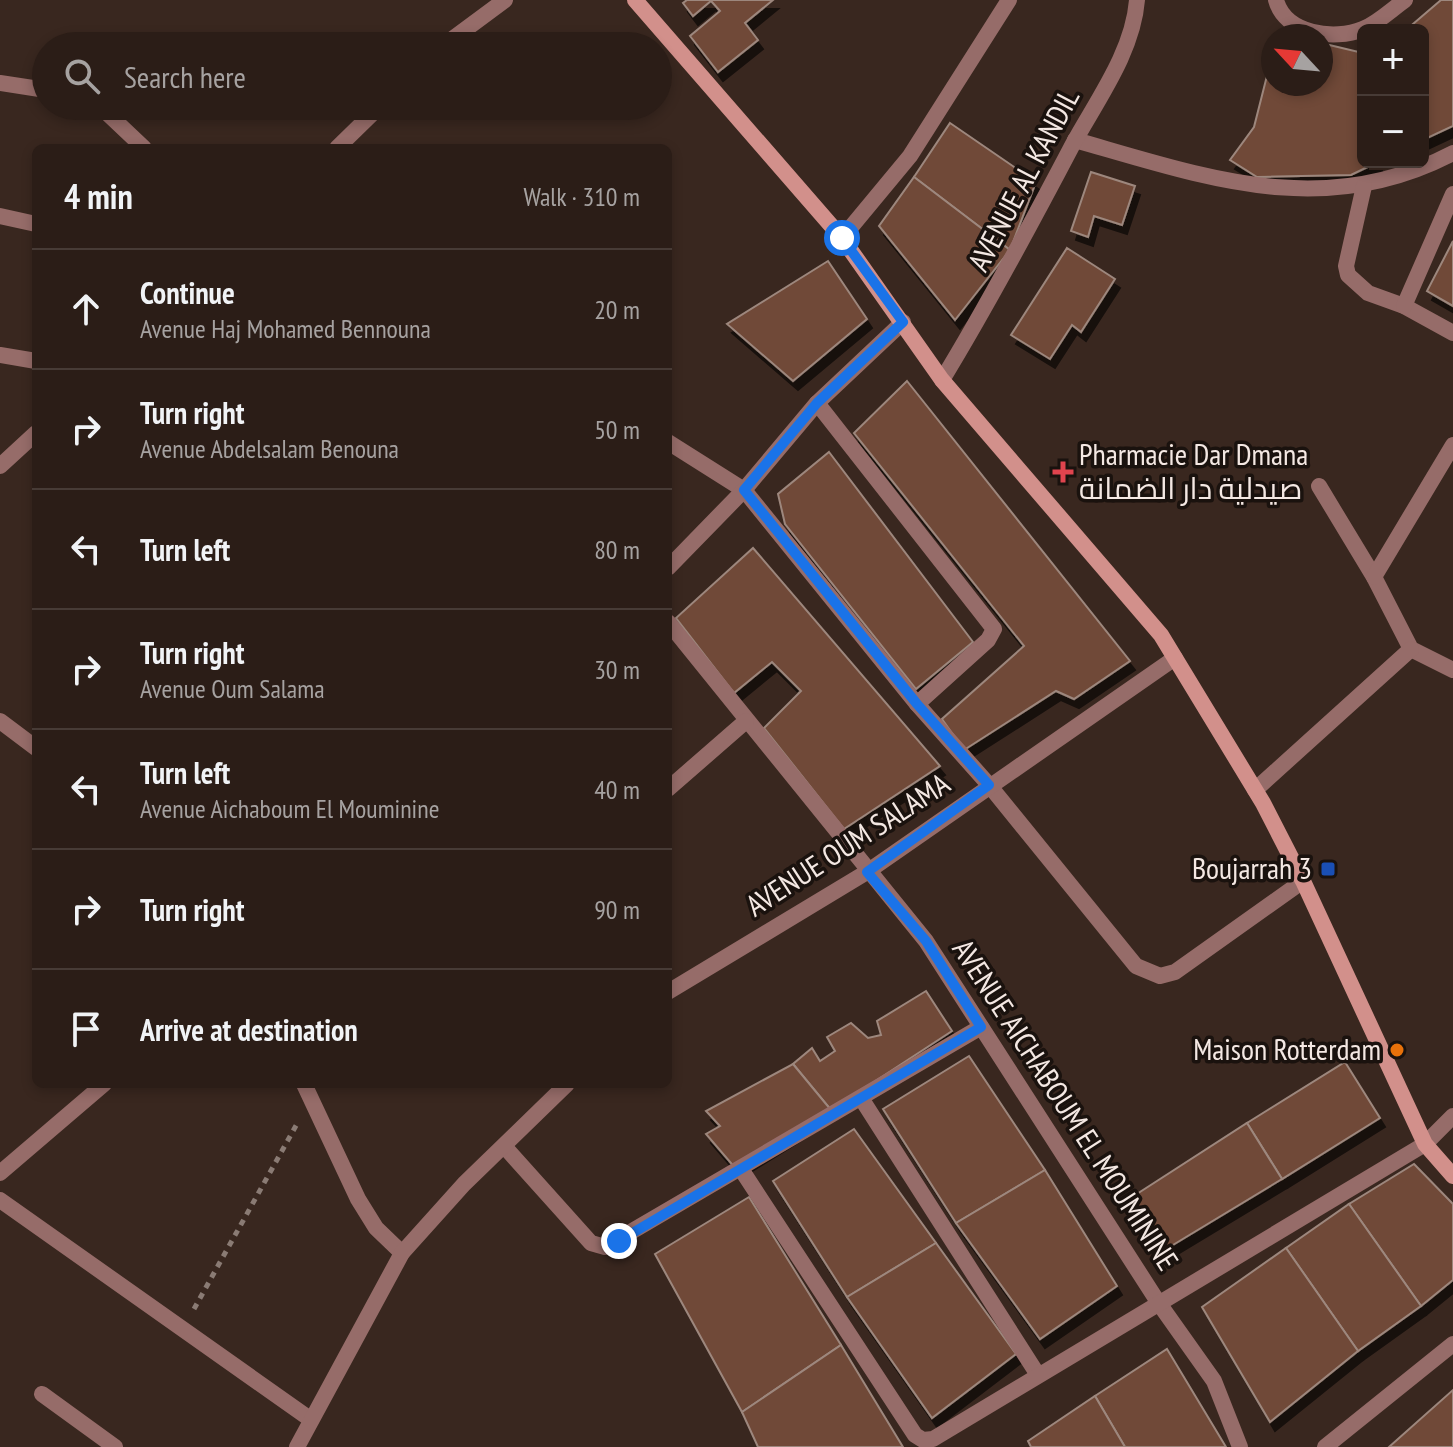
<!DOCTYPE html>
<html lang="en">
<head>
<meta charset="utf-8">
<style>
	:root { --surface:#2b1d17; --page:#332620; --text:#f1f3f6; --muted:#a6a2a1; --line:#473b36 }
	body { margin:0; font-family:"PT Sans Narrow",Cairo,sans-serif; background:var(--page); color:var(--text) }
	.controls { position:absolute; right:24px; top:24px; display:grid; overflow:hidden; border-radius:12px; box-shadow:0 4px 12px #0003 }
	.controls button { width:72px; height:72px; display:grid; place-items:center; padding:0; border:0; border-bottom:2px solid var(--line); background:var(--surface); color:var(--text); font:40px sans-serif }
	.compass { position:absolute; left:1261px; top:24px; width:72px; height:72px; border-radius:50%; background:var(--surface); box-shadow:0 4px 12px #0003; rotate:296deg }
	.stop { position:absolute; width:24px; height:24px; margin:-18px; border:6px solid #1a73e8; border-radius:50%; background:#fff }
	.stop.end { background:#1a73e8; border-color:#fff; box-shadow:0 2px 8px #0008 }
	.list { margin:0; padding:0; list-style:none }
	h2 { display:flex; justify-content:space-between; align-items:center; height:104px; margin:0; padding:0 32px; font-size:34px }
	h2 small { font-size:26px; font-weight:400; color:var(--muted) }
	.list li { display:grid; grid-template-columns:52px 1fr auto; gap:24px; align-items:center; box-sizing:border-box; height:120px; padding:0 32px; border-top:2px solid var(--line) }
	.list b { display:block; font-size:30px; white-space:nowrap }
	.list p { margin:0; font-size:26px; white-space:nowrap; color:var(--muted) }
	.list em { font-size:26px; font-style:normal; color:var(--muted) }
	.icon { flex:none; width:44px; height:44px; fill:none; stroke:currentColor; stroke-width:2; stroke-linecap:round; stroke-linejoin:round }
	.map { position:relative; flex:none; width:1453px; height:1447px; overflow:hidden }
	.search { position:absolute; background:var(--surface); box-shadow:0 4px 12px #0003; left:32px; top:32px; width:640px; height:88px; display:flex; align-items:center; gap:20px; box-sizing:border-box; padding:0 28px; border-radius:44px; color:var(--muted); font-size:30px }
	.panel { position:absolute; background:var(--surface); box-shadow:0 4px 12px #0003; left:32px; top:144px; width:640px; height:944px; border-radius:12px }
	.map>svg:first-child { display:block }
</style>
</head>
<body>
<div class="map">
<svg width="1453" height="1447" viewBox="0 0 1453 1447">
	<defs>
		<filter id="shadow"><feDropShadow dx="5" dy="9" stdDeviation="0" flood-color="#0009"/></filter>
	</defs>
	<rect width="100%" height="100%" fill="#39271f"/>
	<!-- building -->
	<g fill="#704938" stroke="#9d877d" stroke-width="2" filter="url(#shadow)">
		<polygon points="687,0 773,0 745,23 758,40 718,72 690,36 720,11 711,1 693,16 683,3"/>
		<polygon points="1441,0 1453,0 1453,126 1423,140 1423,30 1406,30"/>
		<polygon points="1321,43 1363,53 1363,162 1378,162 1351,175 1257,177 1230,160 1254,127 1273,52 1273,84 1321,84"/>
		<polygon points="950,123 1036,182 1010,250 914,177"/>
		<polygon points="1091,172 1135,186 1122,225 1094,216 1088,237 1071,231"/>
		<polygon points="914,177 1010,250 955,320 879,226"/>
		<polygon points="1453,241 1453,306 1427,291"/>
		<polygon points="1067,248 1115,279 1081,332 1072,325 1050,359 1011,335"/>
		<polygon points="828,261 867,319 793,381 727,324"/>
		<polygon points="907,381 1130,661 1074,699 1056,691 964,750 942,719 1024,646 854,433"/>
		<polygon points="829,452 973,642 916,689 785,524 778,494"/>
		<polygon points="753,548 940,766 844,829 764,728 801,691 772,662 734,693 676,618"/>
		<polygon points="926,991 952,1031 831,1110 793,1064 812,1048 820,1061 835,1051 827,1037 851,1023 868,1038 881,1035 877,1021"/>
		<polygon points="969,1056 1045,1170 956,1223 883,1109"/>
		<polygon points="1345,1062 1380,1118 1282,1179 1247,1123"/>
		<polygon points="793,1064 831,1110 736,1169 706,1134 720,1126 706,1111"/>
		<polygon points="1247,1123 1282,1179 1158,1254 1126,1201"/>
		<polygon points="854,1129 936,1243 847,1297 773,1181"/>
		<polygon points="1414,1164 1453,1204 1453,1280 1421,1306 1349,1204"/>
		<polygon points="1045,1170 1117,1286 1040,1339 956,1223"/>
		<polygon points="749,1197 841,1345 742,1412 655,1254"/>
		<polygon points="1349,1204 1421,1306 1358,1351 1286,1248"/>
		<polygon points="936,1243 1016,1354 932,1418 847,1297"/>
		<polygon points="1286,1248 1358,1351 1270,1422 1202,1307"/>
		<polygon points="841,1345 903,1447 758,1447 742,1412"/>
		<polygon points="1167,1349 1226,1447 1125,1447 1095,1396"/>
		<polygon points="1453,1390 1453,1447 1389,1447"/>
		<polygon points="1095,1396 1125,1447 1031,1447 1028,1441"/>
	</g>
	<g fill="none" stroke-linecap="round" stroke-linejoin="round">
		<!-- path -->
		<polyline stroke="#8a7b74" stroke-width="5" stroke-dasharray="6 6" stroke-linecap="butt" points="194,1309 298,1122"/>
		<!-- street -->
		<g stroke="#966c69" stroke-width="16">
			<path d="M1276,0c9,34 58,41 87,29 15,-6 28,-19 42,-29"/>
			<polyline points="443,46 505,0"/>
			<polyline points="0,83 46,90"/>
			<polyline points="93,106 107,113 144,148"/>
			<path d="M1075,140c130,37 249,81 378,13"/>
			<polyline points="337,148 380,106"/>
			<polyline points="1364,186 1346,266 1348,275 1368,293 1404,306 1453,333"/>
			<polyline points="0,216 36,224"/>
			<polyline points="842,238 910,156 1009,0"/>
			<polyline points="1404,306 1453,194"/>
			<polyline points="0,355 36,361"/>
			<path d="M942,380c47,-77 89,-156 131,-236 24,-44 60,-92 64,-144"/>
			<polyline points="817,403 994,629 988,640 917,704"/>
			<polyline points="668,442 744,490 917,704 989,785 1136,966 1160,976 1175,972 1303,881"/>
			<polyline points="0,466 36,433"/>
			<polyline points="1319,486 1374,577 1411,649 1453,670"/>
			<polyline points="668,568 744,490 817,403 903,322"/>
			<polyline points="1374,577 1453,445"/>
			<polyline points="668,622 926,941 1158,1302 1214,1381 1240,1447"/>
			<polyline points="0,721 36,748"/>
			<polyline points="668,789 746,721"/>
			<polyline points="1255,790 1411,649"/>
			<polyline points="668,992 867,872 1175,658"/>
			<polyline points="304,1084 358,1199 376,1228 402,1253"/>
			<polyline points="861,1098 1038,1375"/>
			<polyline points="504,1146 591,1243 605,1247 981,1027"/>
			<polyline points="741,1169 915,1435 923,1440 933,1439 1425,1144 1453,1116"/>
			<polyline points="0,1173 104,1084"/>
			<polyline points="0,1200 310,1419"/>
			<polyline points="42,1394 115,1447"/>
			<polyline points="297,1447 402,1253 464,1184 567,1084"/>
			<polyline points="1325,1447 1453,1344"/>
		</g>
		<!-- secondary -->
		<polyline stroke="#d2908b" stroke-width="16" points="635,0 842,238 942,380 1161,635 1263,803 1303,881 1425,1144 1453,1176"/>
	</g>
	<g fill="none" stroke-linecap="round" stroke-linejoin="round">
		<!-- route -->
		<polyline stroke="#1a73e8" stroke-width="10" points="619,1241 981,1027 926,941 867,872 989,785 917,704 744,490 817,403 903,322 842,238"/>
	</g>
	<!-- markers -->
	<path fill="#e0444e" stroke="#1a120e" stroke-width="3" d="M1059 460h8v8h8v8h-8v8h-8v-8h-8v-8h8z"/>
	<rect fill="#1a4fb4" stroke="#1a120e" stroke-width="3" x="1320" y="861" width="16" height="16" rx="4"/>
	<circle fill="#e8710a" stroke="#1a120e" stroke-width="3" cx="1397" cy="1050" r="8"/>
	<g text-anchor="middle" stroke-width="7" stroke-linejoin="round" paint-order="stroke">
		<!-- street labels -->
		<g font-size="30" fill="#f4e8e3" stroke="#1a120e">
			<text transform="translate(1024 180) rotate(-62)" y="10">AVENUE AL KANDIL</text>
			<text transform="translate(848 845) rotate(-33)" y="10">AVENUE OUM SALAMA</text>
			<text transform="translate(1065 1105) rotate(57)" y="10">AVENUE AICHABOUM EL MOUMININE</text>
		</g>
		<!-- poi labels -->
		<g font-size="30" fill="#f4e8e3" stroke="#1a120e" text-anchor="end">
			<text x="1079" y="465" text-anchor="start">Pharmacie Dar Dmana<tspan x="1079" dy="34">صيدلية دار الضمانة</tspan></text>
			<text x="1312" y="879">Boujarrah 3</text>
			<text x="1381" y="1060">Maison Rotterdam</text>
		</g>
	</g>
</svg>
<div class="controls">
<button>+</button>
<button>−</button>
</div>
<svg class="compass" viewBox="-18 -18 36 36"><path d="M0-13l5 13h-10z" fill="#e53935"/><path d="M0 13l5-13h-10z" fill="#a6a2a1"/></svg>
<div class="stop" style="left:842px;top:238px"></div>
<div class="stop end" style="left:619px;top:1241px"></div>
<div class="search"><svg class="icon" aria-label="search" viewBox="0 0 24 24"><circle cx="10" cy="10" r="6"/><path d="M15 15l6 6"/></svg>Search here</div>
<section class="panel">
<h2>4 min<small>Walk · 310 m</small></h2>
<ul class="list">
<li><svg class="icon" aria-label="ahead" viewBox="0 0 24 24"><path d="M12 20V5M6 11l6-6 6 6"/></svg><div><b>Continue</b><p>Avenue Haj Mohamed Bennouna</p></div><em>20 m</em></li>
<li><svg class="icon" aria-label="right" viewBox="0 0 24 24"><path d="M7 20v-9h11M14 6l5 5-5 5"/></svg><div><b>Turn right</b><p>Avenue Abdelsalam Benouna</p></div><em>50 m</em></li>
<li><svg class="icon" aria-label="left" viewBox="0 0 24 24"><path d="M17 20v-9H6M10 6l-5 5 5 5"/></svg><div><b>Turn left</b></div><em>80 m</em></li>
<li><svg class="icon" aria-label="right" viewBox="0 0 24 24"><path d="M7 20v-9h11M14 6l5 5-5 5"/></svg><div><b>Turn right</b><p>Avenue Oum Salama</p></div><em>30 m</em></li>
<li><svg class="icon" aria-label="left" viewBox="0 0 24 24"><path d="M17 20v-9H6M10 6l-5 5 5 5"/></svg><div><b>Turn left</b><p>Avenue Aichaboum El Mouminine</p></div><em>40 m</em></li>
<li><svg class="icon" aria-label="right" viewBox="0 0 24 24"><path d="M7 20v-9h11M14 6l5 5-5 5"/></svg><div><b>Turn right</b></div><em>90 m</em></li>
<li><svg class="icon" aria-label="arrive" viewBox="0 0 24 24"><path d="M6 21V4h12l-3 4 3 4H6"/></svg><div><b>Arrive at destination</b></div></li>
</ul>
</section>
</div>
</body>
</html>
